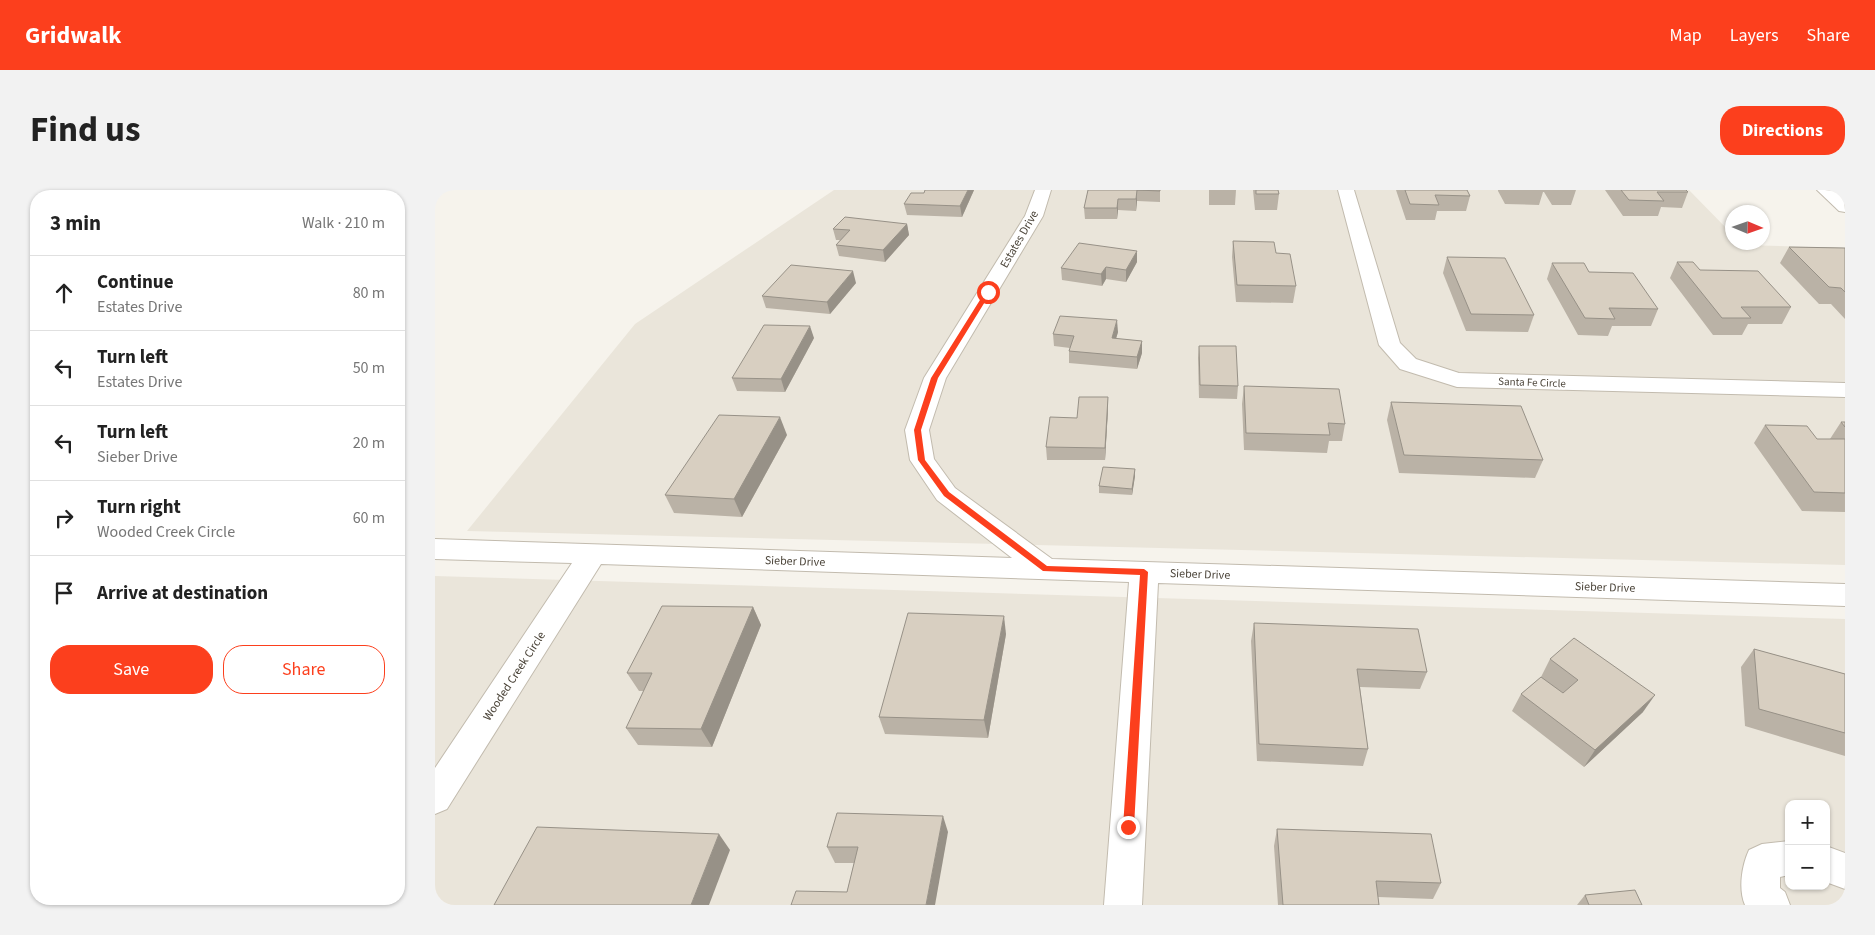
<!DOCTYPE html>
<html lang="en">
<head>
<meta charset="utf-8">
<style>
	:root { --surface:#fff; --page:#f2f2f2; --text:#222; --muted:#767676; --line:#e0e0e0; --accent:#fc3f1d }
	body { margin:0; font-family:"Source Sans 3",sans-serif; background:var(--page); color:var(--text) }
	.controls { position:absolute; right:15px; bottom:15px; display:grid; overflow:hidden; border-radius:10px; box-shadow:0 1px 4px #0004 }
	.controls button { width:45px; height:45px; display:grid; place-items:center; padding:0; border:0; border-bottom:1px solid var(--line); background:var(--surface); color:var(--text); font:25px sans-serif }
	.compass { position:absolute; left:1290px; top:15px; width:45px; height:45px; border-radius:50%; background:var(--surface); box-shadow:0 1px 4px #0004; rotate:92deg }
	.stop { position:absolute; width:15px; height:15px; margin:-11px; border:4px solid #fc3f1d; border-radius:50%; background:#fff }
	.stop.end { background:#fc3f1d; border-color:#fff; box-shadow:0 1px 5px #0008 }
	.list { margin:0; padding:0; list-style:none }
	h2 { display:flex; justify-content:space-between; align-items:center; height:65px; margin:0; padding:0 20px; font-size:21px }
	h2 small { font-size:16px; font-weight:400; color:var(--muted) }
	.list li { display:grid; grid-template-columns:32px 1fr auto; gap:15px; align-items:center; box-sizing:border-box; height:75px; padding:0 20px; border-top:1px solid var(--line) }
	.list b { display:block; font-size:19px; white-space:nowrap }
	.list p { margin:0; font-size:16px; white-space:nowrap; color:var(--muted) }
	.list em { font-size:16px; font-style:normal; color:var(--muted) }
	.actions { display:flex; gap:10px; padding:15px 20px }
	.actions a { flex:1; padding:11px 0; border:1px solid var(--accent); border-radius:20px; text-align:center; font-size:18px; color:var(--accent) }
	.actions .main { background:var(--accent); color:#fff }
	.icon { flex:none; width:28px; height:28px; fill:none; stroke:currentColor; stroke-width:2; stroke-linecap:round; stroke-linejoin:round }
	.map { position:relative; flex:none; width:1410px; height:715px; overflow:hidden; border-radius:20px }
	header { display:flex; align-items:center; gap:30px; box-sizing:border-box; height:70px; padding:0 25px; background:var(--accent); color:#fff }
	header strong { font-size:24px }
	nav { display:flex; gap:28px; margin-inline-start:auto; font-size:18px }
	.intro { display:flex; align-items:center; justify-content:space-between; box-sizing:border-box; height:120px; padding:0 30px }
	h1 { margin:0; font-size:35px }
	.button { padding:12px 22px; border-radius:20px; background:var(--accent); color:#fff; font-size:18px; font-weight:700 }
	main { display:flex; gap:30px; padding:0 30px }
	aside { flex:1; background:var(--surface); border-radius:20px; box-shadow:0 1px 4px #0004 }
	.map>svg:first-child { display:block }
</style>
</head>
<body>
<header>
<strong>Gridwalk</strong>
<nav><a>Map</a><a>Layers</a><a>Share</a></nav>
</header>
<div class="intro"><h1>Find us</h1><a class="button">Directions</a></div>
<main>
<aside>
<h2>3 min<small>Walk · 210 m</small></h2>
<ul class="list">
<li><svg class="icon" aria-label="ahead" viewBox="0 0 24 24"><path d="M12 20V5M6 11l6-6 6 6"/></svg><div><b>Continue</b><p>Estates Drive</p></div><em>80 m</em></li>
<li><svg class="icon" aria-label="left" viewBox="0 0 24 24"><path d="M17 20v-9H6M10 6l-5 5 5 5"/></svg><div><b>Turn left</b><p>Estates Drive</p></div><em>50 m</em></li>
<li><svg class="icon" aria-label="left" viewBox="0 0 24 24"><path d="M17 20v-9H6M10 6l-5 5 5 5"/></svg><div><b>Turn left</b><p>Sieber Drive</p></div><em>20 m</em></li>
<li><svg class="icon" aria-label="right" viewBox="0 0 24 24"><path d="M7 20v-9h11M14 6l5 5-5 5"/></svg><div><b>Turn right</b><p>Wooded Creek Circle</p></div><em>60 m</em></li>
<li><svg class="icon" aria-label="arrive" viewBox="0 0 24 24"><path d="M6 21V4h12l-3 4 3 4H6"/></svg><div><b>Arrive at destination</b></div></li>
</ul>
<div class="actions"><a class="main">Save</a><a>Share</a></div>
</aside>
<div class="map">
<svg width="1410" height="715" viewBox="0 0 1410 715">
	<rect width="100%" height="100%" fill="#f6f3ec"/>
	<!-- residential -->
	<g fill="#eae5da" fill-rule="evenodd">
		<polygon points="399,0 1254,0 1297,44 1298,52 1306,53 1309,55 1410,58 1410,375 32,341 200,134"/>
		<path d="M0,386l1410,43v286h-1410zM1354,614h37v82h-37z"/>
	</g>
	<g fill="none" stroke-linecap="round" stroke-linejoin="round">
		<defs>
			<g id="minor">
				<polygon points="600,0 616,0 608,26 511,188 494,240 499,269 520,298 617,369 1410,394 1410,416 723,393 707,715 669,715 694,392 166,374 12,619 0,624 0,578 137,373 0,369 0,349 577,368 502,310 475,270 470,240 489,188 590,26"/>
				<polygon points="903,0 919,0 965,153 981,169 1024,183 1410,193 1410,207 1022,197 965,179 944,155"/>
				<polygon points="1382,0 1400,0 1410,8 1410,22 1404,21"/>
				<path d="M1354,651v34l-9,2v11l5,4 5,13h-45c-7,-16 -3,-40 4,-55l13,-6z"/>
				<polygon points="1391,656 1410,663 1410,699 1391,692"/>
			</g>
		</defs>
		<!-- minor casing -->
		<use href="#minor" stroke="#c2bbae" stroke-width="2"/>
		<!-- minor -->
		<use href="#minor" fill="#fff" fill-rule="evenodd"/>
	</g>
	<!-- wall -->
	<g fill="#bab2a6">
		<polygon points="539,0 527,27 472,25 469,14 489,3"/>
		<polygon points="653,0 725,0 725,12 702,11 701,21 683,20 682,29 650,29 649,18"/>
		<polygon points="774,0 801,0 800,15 774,15"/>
		<polygon points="818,0 843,0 844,4 842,20 820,20"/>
		<polygon points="961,0 1032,0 1035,6 1031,21 1002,21 1000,30 971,30"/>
		<polygon points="1063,0 1141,0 1136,15 1117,15 1109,2 1108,2 1104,15 1070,14 1063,1"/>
		<polygon points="1170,0 1251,0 1253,2 1247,18 1226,17 1223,26 1188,26"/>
		<polygon points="472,34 474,45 450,72 404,66 401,55 405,50 401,50 398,39"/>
		<polygon points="798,51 841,63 861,96 858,113 801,112 797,67"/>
		<polygon points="1354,57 1410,58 1410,129 1396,114 1384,114 1345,73"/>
		<polygon points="1012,67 1099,125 1093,142 1031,141 1008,83"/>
		<polygon points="702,72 691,92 671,89 667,96 627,90 626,78"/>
		<polygon points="1242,72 1265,80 1356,117 1347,134 1313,134 1307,145 1278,145 1235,88"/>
		<polygon points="1117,73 1154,82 1223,119 1216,136 1177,136 1173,146 1143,145 1112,89"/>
		<polygon points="421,93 395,124 331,118 327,106"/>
		<polygon points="683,142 681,149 707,151 707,163 702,179 634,173 634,161 635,158 619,156 618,144"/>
		<polygon points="379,148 350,202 302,201 297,188"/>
		<polygon points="764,156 803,196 802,209 764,208 763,168"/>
		<polygon points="809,196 910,234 907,251 894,251 892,263 809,260 807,214"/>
		<polygon points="673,207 673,219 670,270 612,270 611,257"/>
		<polygon points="956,212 1108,270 1100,288 964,283 952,230"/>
		<polygon points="1406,232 1410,232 1410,322 1367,321 1319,253 1330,235 1382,249 1395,249"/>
		<polygon points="352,245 307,327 239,323 230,305"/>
		<polygon points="700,279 700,286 697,305 664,303 664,296"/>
		<polygon points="318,417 326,435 277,557 203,555 191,538 209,501 204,501 192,483"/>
		<polygon points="819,433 992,482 985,499 925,497 933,559 928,576 822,571 816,451"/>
		<polygon points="571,444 553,548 450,544 444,527"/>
		<polygon points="1319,459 1410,484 1410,566 1310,536 1306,477"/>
		<polygon points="1115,469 1208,522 1149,577 1077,521 1086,504 1106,487"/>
		<polygon points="842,639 1006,693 998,709 943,707 944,715 843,715 839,656"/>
		<polygon points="513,642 412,702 419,673 400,673 392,657"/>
		<polygon points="1150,705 1207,715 1142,715"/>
	</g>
	<!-- shaded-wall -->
	<g fill="#979187">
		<polygon points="533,0 539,0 527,27 525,16"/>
		<polygon points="702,0 702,11 701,21 701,9"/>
		<polygon points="683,9 683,20 682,29 682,18"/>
		<polygon points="472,34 474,45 450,72 448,60"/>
		<polygon points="702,61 702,72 691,92 691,80"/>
		<polygon points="671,77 671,89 667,96 666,84"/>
		<polygon points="418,81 421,93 395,124 392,112"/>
		<polygon points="682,130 683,142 677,161 677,148"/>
		<polygon points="375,136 379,148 350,202 346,189"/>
		<polygon points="707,151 707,163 702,179 702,167"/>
		<polygon points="673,207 673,219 670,270 670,258"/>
		<polygon points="345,227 352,245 307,327 299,309"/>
		<polygon points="700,279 700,286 697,305 697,299"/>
		<polygon points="318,417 326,435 277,557 266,539"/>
		<polygon points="569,426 571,444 553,548 549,530"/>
		<polygon points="1220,505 1208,522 1149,577 1160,560"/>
		<polygon points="508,626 513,642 500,715 491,715"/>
		<polygon points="284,644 295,660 274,715 256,715"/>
	</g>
	<!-- building -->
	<g fill="#d8cfc1" stroke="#979187">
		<polygon points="490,0 533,0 525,16 469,14 476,3 489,3"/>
		<polygon points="653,0 725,0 725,1 702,0 701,9 683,9 682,18 649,18"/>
		<polygon points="821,0 843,0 844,4 821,4"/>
		<polygon points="970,0 1032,0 1035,6 1000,5 1004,15 975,14"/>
		<polygon points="1186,0 1251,0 1253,2 1222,2 1229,11 1194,10"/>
		<polygon points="410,27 472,34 448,60 401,55 415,40 398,39"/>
		<polygon points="798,51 839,52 841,63 855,64 861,96 802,95"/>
		<polygon points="644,53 702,61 691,80 671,77 666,84 626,78"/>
		<polygon points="1354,57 1410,58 1410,102 1406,98 1394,97"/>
		<polygon points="1012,67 1070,68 1099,125 1036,124"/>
		<polygon points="1242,72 1258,72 1265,80 1323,81 1356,117 1306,117 1316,128 1287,128"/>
		<polygon points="1117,73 1149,73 1154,82 1198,83 1223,119 1174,118 1180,129 1150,128"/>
		<polygon points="356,75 418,81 392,112 327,106"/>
		<polygon points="625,126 682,130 677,148 707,151 702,167 634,161 639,146 618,144"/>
		<polygon points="329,135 375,136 346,189 297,188"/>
		<polygon points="764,156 801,156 803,196 765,195"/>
		<polygon points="809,196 904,199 910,234 893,233 895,245 811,243"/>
		<polygon points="644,207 673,207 670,258 611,257 615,227 642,228"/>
		<polygon points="956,212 1086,216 1108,270 969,265"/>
		<polygon points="284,225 345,227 299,309 230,305"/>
		<polygon points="1406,232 1410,232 1410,237"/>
		<polygon points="1330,235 1372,236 1382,249 1410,249 1410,303 1379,302"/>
		<polygon points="668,277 700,279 697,299 664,296"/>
		<polygon points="227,416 318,417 266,539 191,538 217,483 192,483"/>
		<polygon points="473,423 569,426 549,530 444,527"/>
		<polygon points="819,433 983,439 992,482 922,479 933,559 824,554"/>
		<polygon points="1139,448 1220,505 1160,560 1086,504 1106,487 1128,503 1143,490 1115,469"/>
		<polygon points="1319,459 1410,484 1410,543 1324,519"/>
		<polygon points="402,623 508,626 491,715 356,715 361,701 412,702 423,657 392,657"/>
		<polygon points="102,637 284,644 256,715 59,715"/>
		<polygon points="842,639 996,644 1006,693 941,691 944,715 848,715"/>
		<polygon points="1200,700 1207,715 1154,715 1150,705"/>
	</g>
	<!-- route -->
	<polygon fill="#fc3f1d" points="553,100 556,102 503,188 486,240 490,270 514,302 612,376 709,379 713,382 699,637 693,642 688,637 705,385 608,381 509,306 483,270 479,240 496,188 550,102"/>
	<g text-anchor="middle" stroke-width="4.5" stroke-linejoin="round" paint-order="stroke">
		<!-- far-street labels -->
		<g font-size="11" fill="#4b4439" stroke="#fff">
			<text transform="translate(1097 192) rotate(2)" y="4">Santa Fe Circle</text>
		</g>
		<!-- street labels -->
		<g font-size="12" fill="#4b4439" stroke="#fff">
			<text transform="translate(584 49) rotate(-60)" y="4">Estates Drive</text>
			<text transform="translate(360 371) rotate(2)" y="4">Sieber Drive</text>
			<text transform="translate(765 384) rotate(2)" y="4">Sieber Drive</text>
			<text transform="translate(1170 397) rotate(2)" y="4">Sieber Drive</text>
			<text transform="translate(79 486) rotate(-57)" y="4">Wooded Creek Circle</text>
		</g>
	</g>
</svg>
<div class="controls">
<button>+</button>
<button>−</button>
</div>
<svg class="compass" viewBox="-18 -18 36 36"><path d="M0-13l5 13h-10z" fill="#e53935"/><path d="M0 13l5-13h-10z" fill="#767676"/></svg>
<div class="stop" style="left:553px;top:102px"></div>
<div class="stop end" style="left:693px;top:637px"></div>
</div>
</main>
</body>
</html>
